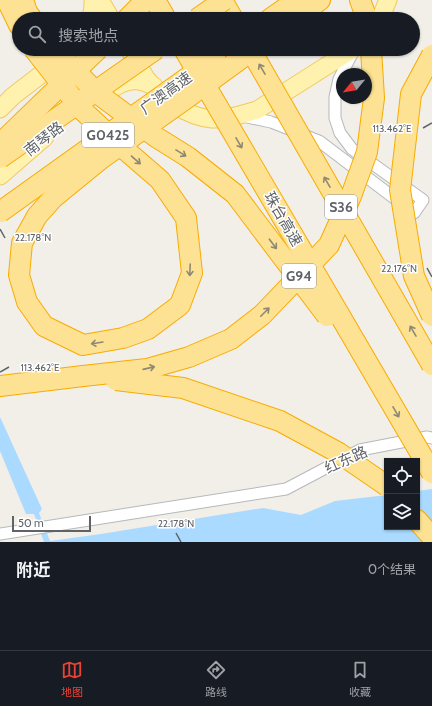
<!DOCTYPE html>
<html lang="zh">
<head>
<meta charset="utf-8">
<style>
	:root { --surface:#171b24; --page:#242831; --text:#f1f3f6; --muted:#9ea1a6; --line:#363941; --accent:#ea4335 }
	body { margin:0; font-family:Cabin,"Noto Sans SC",sans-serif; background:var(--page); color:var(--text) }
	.controls { position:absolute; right:12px; bottom:12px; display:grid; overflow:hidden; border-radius:0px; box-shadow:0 1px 3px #0004 }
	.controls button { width:36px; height:36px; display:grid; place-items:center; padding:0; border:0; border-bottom:1px solid var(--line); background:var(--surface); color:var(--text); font:20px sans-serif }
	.compass { position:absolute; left:336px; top:68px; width:36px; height:36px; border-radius:50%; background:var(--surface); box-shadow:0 1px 3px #0004; rotate:240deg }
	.scale { position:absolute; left:12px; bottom:10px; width:79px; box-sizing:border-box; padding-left:4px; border:2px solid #5f6368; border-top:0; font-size:11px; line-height:14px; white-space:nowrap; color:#5f6368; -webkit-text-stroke:3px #fff; paint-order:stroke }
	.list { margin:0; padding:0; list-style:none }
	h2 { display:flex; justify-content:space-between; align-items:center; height:52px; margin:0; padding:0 16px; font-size:17px }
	h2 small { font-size:13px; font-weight:400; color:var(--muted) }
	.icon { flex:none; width:22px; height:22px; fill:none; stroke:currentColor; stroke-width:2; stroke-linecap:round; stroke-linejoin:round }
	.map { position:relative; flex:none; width:432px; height:542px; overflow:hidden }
	.search { position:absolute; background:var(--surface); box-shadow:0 1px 3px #0004; left:12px; right:12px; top:12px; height:44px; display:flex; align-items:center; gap:10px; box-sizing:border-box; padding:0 14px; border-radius:22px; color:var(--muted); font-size:15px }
	.sheet { height:108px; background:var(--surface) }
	nav { display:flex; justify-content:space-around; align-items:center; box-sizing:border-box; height:56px; border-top:1px solid var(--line); background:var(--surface); font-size:11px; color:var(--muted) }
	nav a { display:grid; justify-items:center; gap:2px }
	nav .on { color:var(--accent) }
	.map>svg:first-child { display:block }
</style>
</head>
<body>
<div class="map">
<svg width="432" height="542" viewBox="0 0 432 542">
	<rect width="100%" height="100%" fill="#f1efe8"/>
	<!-- water -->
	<polygon fill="#aadaff" points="0,417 42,509 39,513 50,541 101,534 263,508 301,515 335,501 387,495 387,527 417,527 417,491 432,489 432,542 44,542 34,514 26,514 0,451"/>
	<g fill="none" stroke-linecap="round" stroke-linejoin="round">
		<defs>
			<g id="minor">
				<polyline points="242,116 271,122 319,141 414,213 423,200 352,149 340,133 335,118 335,97 339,79 354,50"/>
				<polyline points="0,534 286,489 360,450 427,437 432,438"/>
			</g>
			<g id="primary">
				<polyline points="100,0 111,19"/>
				<polyline points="91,19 93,6 93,0"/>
				<polyline points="380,19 388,0"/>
				<path d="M129,49c6,9 11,20 17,29 15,20 41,39 66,41 15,1 31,-5 45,-9l96,-61"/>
				<path d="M106,93c8,-6 21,-14 32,-12 6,1 11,3 16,5"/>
				<polyline points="0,109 13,96 74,49"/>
				<polyline points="0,176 45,137"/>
			</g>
			<g id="motorway">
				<polyline points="7,0 19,25"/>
				<polyline points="23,0 27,12 32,19"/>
				<polyline points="155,0 166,19"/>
				<polyline points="222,0 233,19"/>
				<polyline points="360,0 367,19"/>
				<polyline points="127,19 146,0"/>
				<polyline points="270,19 297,0"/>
				<polyline points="295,19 320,0"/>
				<polyline points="215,58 227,49"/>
				<polyline points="0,386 83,376"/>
				<polyline points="417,520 432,537"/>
			</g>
		</defs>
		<!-- minor casing -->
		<use href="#minor" stroke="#b5b8bc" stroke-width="13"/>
		<!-- primary casing -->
		<use href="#primary" stroke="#f2c960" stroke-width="19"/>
		<!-- motorway casing -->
		<use href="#motorway" stroke="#f9ab00" stroke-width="22"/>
		<!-- minor -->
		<use href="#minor" stroke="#fff" stroke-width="11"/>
		<!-- primary -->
		<use href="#primary" stroke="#fff2af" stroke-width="17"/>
		<!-- motorway -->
		<use href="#motorway" stroke="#fde293" stroke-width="20"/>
		<defs>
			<g id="motorway-bridge">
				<polyline points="197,19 224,0"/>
				<polyline points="34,49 81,109 123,148 160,180 186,218 192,273 180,305 148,329 123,338 83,345 44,326 27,302 19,275 22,243 37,216 53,198 102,158 184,100 254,49"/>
				<polyline points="54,49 97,93 156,137 188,157 235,194 327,316"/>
				<polyline points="184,49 432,473"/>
				<polyline points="250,49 432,365"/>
				<polyline points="432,55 411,94 400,190 414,276 432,316"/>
				<polyline points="0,144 98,49"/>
				<polyline points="0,158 156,49"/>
				<polyline points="0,212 215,58"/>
				<polyline points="83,376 147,369 189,357 231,339 262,315 329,245 351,196 367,152 374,98 371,49"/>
				<polyline points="116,380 183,388 280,421 339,453 387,486"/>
			</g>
		</defs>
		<!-- motorway-bridge casing -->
		<use href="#motorway-bridge" stroke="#f9ab00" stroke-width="22" stroke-linecap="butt"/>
		<!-- motorway-bridge -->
		<use href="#motorway-bridge" stroke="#fde293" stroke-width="20"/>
	</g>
	<!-- one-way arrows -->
	<defs><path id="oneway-shaft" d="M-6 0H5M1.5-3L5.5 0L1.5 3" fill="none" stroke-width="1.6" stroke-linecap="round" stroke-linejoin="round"/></defs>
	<g stroke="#8e8975">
		<use href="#oneway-shaft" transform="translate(262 69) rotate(-120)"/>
		<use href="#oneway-shaft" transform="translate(239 143) rotate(60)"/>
		<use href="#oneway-shaft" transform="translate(181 153) rotate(32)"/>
		<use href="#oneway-shaft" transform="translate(136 160) rotate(41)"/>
		<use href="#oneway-shaft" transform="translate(327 182) rotate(-120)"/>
		<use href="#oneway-shaft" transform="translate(273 244) rotate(53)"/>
		<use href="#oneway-shaft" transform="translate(190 270) rotate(92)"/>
		<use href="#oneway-shaft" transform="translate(265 312) rotate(-45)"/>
		<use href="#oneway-shaft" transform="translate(413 331) rotate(-120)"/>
		<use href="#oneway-shaft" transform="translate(97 343) rotate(171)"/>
		<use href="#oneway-shaft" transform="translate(149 368) rotate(-13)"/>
		<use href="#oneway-shaft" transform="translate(396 412) rotate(60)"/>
	</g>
	<!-- ticks -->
	<path fill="none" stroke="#5f6368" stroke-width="1.5" d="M423,128l9,-5M0,229l5,9M427,268l5,9M0,372l9,-5M176,533l5,9"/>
	<g text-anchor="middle" stroke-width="3" stroke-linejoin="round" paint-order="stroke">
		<!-- shield labels -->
		<g fill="#fff" stroke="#8f9295" stroke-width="1">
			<rect x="82" y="123" width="52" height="24" rx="3"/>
			<rect x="325" y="195" width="32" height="24" rx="3"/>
			<rect x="282" y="264" width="34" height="24" rx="3"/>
		</g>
		<g font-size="14" font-weight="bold" fill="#5f6368">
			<text x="108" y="140">G0425</text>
			<text x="341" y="212">S36</text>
			<text x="299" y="281">G94</text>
		</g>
		<!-- street labels -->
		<g font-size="15" fill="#5f6368" stroke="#fff">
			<text transform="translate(166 93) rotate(-36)" y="5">广澳高速</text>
			<text transform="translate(44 139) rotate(-38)" y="5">南琴路</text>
			<text transform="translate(283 219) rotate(60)" y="5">珠台高速</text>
			<text transform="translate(346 460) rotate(-24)" y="5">红东路</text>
		</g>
	</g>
	<g font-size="10" text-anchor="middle" fill="#5f6368" stroke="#fff" stroke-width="3" stroke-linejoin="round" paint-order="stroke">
		<text x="392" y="132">113.462°E</text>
		<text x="33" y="241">22.178°N</text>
		<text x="399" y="272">22.176°N</text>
		<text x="40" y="371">113.462°E</text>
		<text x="176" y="527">22.178°N</text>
	</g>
</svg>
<div class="controls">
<button><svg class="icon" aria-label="locate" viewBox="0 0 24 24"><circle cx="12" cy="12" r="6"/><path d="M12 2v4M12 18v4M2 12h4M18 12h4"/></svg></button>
<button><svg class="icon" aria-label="layers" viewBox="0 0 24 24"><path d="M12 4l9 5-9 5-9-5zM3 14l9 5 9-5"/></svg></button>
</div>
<svg class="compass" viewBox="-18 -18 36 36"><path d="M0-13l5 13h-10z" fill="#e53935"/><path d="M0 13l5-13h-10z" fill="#9ea1a6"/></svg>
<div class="scale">50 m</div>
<div class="search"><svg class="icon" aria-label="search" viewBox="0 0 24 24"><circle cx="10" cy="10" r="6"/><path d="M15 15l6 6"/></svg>搜索地点</div>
</div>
<section class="sheet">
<h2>附近<small>0个结果</small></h2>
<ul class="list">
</ul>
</section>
<nav>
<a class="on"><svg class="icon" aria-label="map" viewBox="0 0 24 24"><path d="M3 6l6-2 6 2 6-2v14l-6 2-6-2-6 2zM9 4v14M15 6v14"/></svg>地图</a>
<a><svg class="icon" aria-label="directions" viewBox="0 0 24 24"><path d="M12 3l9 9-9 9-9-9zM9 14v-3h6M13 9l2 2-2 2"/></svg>路线</a>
<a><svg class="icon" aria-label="saved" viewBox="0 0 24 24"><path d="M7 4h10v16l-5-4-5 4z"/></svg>收藏</a>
</nav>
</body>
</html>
